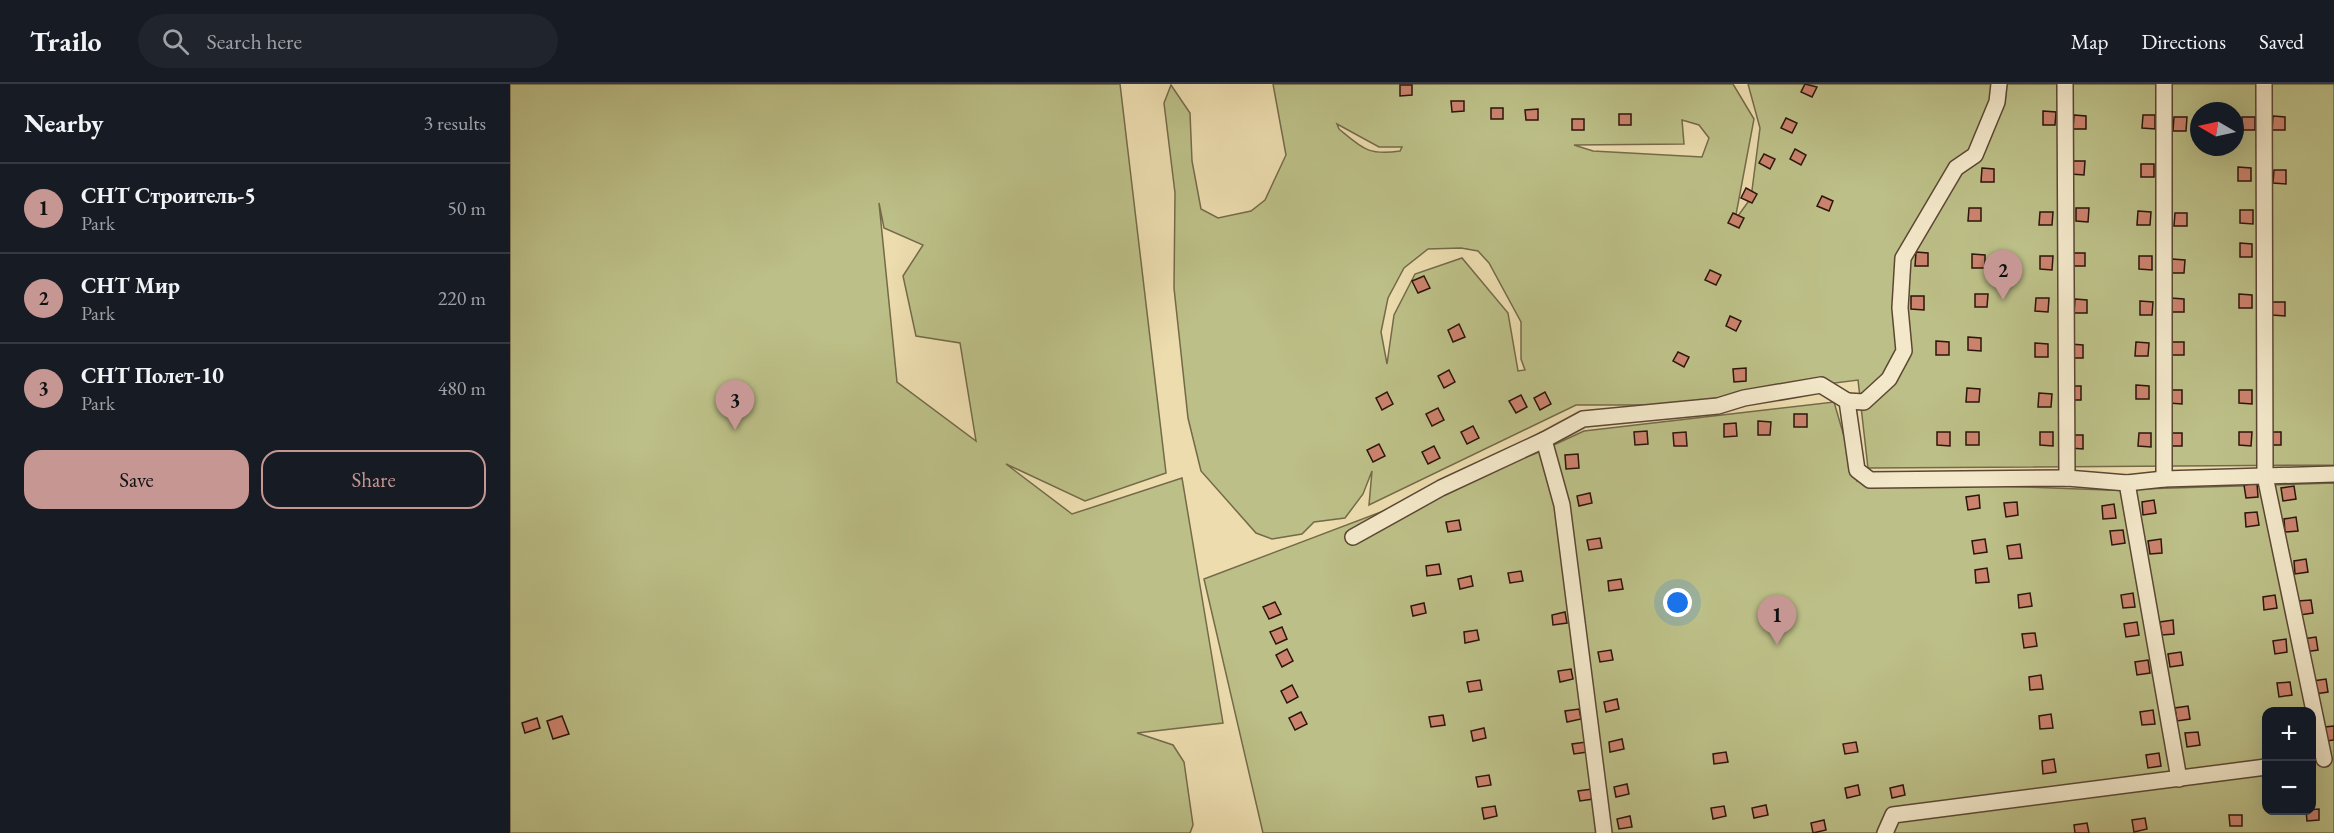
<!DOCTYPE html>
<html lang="en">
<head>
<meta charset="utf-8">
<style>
	:root { --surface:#171b24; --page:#20242c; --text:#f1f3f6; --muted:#9ea1a6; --line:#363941; --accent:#c59692 }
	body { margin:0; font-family:"EB Garamond",serif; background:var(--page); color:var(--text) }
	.controls { position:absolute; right:18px; bottom:18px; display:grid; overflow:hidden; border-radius:12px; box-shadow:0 6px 24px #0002 }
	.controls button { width:54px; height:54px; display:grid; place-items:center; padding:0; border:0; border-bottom:2px solid var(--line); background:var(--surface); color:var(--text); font:30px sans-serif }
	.compass { position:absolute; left:1680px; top:18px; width:54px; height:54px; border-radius:50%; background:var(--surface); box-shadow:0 6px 24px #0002; rotate:279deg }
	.you { position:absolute; left:1168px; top:519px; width:21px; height:21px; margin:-15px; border:4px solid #fff; border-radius:50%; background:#1a73e8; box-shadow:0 0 0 9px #1a73e833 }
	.badge { display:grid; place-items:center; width:39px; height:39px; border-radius:50%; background:var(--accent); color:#111; font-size:20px; font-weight:700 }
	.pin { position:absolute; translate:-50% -50px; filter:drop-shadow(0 2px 3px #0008) }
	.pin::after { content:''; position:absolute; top:32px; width:21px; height:18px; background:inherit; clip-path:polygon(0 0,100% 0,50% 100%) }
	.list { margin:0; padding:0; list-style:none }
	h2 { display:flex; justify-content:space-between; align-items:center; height:78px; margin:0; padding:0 24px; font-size:26px }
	h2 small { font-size:20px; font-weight:400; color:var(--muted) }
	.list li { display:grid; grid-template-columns:39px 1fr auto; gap:18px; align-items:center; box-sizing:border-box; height:90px; padding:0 24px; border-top:2px solid var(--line) }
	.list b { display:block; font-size:22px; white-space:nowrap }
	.list p { margin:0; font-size:20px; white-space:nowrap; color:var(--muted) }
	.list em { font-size:20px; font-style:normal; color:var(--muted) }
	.actions { display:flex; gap:12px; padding:18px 24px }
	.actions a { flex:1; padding:14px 0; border:2px solid var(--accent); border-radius:18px; text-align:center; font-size:21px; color:var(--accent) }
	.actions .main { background:var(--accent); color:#111 }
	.icon { flex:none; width:33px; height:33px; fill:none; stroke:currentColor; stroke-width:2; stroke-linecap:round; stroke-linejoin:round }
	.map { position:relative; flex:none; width:1824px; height:749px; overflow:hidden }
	header { display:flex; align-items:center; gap:36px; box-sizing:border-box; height:84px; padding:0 30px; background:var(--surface); border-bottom:2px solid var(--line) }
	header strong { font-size:28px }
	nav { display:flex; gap:33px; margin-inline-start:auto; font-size:21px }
	.search { width:420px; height:54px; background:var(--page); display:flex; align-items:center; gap:15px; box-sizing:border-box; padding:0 21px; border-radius:33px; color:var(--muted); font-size:22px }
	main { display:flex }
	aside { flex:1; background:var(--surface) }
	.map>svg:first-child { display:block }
</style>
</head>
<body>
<header>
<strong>Trailo</strong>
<div class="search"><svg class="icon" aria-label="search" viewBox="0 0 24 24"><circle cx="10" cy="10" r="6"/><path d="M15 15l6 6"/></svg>Search here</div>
<nav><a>Map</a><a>Directions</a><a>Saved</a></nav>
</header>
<main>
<aside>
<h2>Nearby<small>3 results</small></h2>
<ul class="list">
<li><span class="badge">1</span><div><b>СНТ Строитель-5</b><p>Park</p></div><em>50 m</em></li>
<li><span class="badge">2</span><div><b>СНТ Мир</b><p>Park</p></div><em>220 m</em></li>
<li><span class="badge">3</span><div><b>СНТ Полет-10</b><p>Park</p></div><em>480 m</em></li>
</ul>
<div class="actions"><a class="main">Save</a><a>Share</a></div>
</aside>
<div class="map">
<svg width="1824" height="749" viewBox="0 0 1824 749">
	<rect width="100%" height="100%" fill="#ecdcae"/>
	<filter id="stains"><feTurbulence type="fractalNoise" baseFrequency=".00333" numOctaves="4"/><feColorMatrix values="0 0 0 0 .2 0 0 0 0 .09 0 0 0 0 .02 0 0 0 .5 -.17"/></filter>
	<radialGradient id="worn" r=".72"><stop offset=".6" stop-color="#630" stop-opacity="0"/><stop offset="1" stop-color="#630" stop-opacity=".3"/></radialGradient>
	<!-- green -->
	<g fill="#bcbf87" stroke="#746a49" stroke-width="1.5" fill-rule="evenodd">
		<path d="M0,0h610l46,389 -81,28 -79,-37 66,50 110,-36 41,245 -86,10 36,12 11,17 9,63 -3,8h-680zM369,119l5,25 39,17 -20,31 13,60 44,7 16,98 -79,-59z"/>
		<path d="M763,0h460l21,35 -19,101 16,-22 9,-70 -12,-44h586v381l-466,3 -10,-88 -195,25h-87l-207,100 3,-34 -9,23 -18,24 -31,4 -12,12 -30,5 -16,-6 -55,-62 -13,-53 -14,-130 1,-95 -11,-90 7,-18 19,28 2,48 9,48 17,9 33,-7 14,-11 21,-45zM1689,27h36v36h-36zM1172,36l17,5 10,13 -7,19 -109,-6 -19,-6 110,-1zM827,40l42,23h23l-2,4c-32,5 -38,-3 -61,-22zM951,164l17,3 11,12 32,59v37l4,11 -7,1 -10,-58 -46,-55 -47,16 -21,41 -7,49 -6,-32 7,-34 16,-30 24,-19z"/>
		<path d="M1324,318l23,79 250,9 227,-7v350h-1071l-59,-254 330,-125 50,-23zM1756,628h46v98h-46z"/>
	</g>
	<!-- building -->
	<g fill="#cb836d" stroke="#2c150b" stroke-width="1.5">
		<polygon points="1295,0 1307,3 1302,13 1291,8"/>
		<polygon points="890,1 902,1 902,11 890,12"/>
		<polygon points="941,17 954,17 954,27 942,28"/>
		<rect x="981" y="24" width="12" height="11"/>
		<polygon points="1028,25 1028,36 1016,36 1015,26"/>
		<polygon points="1533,27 1546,28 1545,41 1533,41"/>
		<rect x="1109" y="30" width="12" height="11"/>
		<polygon points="1564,31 1576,32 1576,45 1563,45"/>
		<polygon points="1633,31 1645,31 1645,45 1632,44"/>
		<polygon points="1763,32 1775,33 1775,46 1762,46"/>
		<polygon points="1664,33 1677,33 1676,47 1663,47"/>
		<rect x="1732" y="33" width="13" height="13"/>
		<polygon points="1276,34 1287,39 1282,49 1271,44"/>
		<rect x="1062" y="35" width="12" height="11"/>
		<polygon points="1285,65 1296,71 1291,81 1280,75"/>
		<polygon points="1254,70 1265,75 1260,85 1249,79"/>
		<polygon points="1562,77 1575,77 1574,91 1561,90"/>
		<rect x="1631" y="80" width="13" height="13"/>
		<polygon points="1728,83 1741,84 1741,97 1728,97"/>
		<polygon points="1472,84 1484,85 1484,98 1471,98"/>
		<polygon points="1764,86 1776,86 1776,100 1763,99"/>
		<polygon points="1236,104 1247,110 1242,119 1231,114"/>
		<polygon points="1312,112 1323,117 1319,127 1307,122"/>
		<polygon points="1459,124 1471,124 1471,137 1458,137"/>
		<polygon points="1566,124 1579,124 1578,138 1566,137"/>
		<polygon points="1730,126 1743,126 1743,140 1730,139"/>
		<polygon points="1628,127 1641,128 1640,141 1627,141"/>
		<polygon points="1530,128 1543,128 1542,141 1529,141"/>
		<polygon points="1223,129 1234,134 1229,144 1218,139"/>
		<polygon points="1665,129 1677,129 1677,142 1664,142"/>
		<polygon points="1730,159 1742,160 1742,173 1730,173"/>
		<polygon points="1406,168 1418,169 1418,182 1405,182"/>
		<rect x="1562" y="169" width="13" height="13"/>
		<polygon points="1462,170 1475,171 1475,184 1462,184"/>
		<polygon points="1530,172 1543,172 1542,186 1530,185"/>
		<polygon points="1629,172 1642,172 1642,186 1629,185"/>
		<polygon points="1662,175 1675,176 1674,189 1661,189"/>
		<polygon points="1200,186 1211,191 1206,201 1195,196"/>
		<polygon points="914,192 920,204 908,209 902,197"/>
		<polygon points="1465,210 1478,210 1477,223 1465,223"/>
		<polygon points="1729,210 1742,211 1742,224 1729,224"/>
		<polygon points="1401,212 1414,212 1414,226 1401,225"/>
		<polygon points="1526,214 1539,214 1538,228 1525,227"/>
		<polygon points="1661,214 1674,215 1674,228 1661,228"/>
		<polygon points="1565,215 1577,216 1577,229 1564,229"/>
		<polygon points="1630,217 1643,218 1642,231 1630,231"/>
		<polygon points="1762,218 1775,218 1775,232 1762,231"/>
		<polygon points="1220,232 1231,237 1226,247 1216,242"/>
		<polygon points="949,240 955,253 943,258 938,246"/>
		<polygon points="1458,253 1471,254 1471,267 1458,266"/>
		<polygon points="1426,257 1439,258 1439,271 1426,271"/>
		<polygon points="1626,258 1639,259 1638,272 1625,272"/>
		<rect x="1661" y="258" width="13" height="13"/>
		<polygon points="1525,259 1538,260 1538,273 1525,273"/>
		<polygon points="1560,260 1573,261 1573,274 1560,274"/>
		<polygon points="1168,268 1179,273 1174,283 1163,277"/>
		<polygon points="1236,284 1236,297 1224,298 1223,285"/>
		<polygon points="939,286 945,298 934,304 928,292"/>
		<polygon points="1626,301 1639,302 1639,315 1626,315"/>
		<polygon points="1559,302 1571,302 1571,316 1558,316"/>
		<polygon points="1457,304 1470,305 1469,318 1456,318"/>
		<polygon points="1659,306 1672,306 1672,320 1659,319"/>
		<polygon points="1729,306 1742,306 1742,320 1729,319"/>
		<polygon points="877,308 883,320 872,326 866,314"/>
		<polygon points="1035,308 1041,320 1030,326 1024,314"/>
		<polygon points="1529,309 1542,310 1541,323 1528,323"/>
		<polygon points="1011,311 1017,323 1006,329 999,317"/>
		<polygon points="928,324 934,336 922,342 916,330"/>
		<rect x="1284" y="330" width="13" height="13"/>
		<polygon points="1248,337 1261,338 1260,351 1248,351"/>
		<polygon points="1226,339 1227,352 1214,353 1214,340"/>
		<polygon points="963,342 969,354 957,360 951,348"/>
		<polygon points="1137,347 1138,360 1125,361 1124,348"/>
		<polygon points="1176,348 1177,362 1164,362 1163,349"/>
		<polygon points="1427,348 1440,348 1440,362 1427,361"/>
		<rect x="1456" y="348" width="13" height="13"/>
		<polygon points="1530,348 1543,348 1543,362 1530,361"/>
		<polygon points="1729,348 1742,348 1741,362 1729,361"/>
		<rect x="1758" y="348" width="13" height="13"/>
		<polygon points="1629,349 1641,349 1641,363 1628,362"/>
		<rect x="1659" y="349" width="13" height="13"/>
		<polygon points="1560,351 1573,351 1573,365 1560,364"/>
		<polygon points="869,360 875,372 863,378 857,366"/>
		<polygon points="924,362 930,374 918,380 912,368"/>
		<polygon points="1068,370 1069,384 1056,385 1055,371"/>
		<polygon points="1747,399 1748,413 1736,414 1734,401"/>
		<polygon points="1784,402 1786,415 1773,417 1771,404"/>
		<polygon points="1080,409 1082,419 1069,422 1067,412"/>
		<polygon points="1469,411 1470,424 1458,426 1456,413"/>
		<polygon points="1644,416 1646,429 1633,431 1632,418"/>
		<polygon points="1507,418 1508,431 1496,433 1494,419"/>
		<polygon points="1604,420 1606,434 1593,435 1592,422"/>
		<polygon points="1747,428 1749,441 1736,443 1735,429"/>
		<polygon points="1786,433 1788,447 1775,448 1774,435"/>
		<polygon points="949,436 951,446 938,448 936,438"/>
		<polygon points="1613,446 1615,459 1602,461 1600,447"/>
		<polygon points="1090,454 1092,464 1079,466 1077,456"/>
		<polygon points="1475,455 1477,468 1464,470 1462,457"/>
		<polygon points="1651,455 1652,469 1640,470 1638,457"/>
		<polygon points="1510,460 1512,474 1499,475 1497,462"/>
		<polygon points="1796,475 1798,488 1785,490 1784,477"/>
		<polygon points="929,480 931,490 917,492 916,482"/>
		<polygon points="1477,484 1479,498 1466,499 1465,486"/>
		<polygon points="1011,487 1013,497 1000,499 998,489"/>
		<polygon points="961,492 963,502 950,505 948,495"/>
		<polygon points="1111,495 1113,505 1099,507 1098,497"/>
		<polygon points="1520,509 1522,522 1509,524 1508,511"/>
		<polygon points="1623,509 1625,523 1613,524 1611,511"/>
		<polygon points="1765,511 1767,524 1754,526 1753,513"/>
		<polygon points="1801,516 1803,529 1790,531 1788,517"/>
		<polygon points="765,518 771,530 759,535 753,523"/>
		<polygon points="914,519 916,529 903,532 901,522"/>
		<polygon points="1055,528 1057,539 1043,541 1042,531"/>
		<polygon points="1663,536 1664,550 1652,551 1650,538"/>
		<polygon points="1627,538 1629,551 1616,553 1614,540"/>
		<polygon points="772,543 777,555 766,560 760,548"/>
		<polygon points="967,546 969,556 955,559 954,548"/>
		<polygon points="1525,549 1527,562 1514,564 1512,550"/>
		<polygon points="1806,553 1808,566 1795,568 1793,555"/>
		<polygon points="1776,555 1777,568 1765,570 1763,557"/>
		<polygon points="777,565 783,577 772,583 766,571"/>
		<polygon points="1101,566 1103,576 1090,578 1088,568"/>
		<polygon points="1671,568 1673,581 1660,583 1658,570"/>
		<polygon points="1638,576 1640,589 1627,591 1625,578"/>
		<polygon points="1061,585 1063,595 1050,598 1048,587"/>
		<polygon points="1531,591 1533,605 1520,606 1519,593"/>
		<polygon points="1816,595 1818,608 1805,610 1803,597"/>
		<polygon points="970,596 972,606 959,608 957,598"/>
		<polygon points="1780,598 1782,611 1769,613 1767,599"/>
		<polygon points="782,601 788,613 777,619 771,607"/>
		<polygon points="1107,615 1109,625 1096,628 1094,618"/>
		<polygon points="1678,622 1680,635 1667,637 1665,624"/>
		<polygon points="1069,625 1071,635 1057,638 1055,627"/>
		<polygon points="1643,626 1645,640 1632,641 1630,628"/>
		<polygon points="791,628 797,640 785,646 779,634"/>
		<polygon points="1541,630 1543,644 1530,645 1529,632"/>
		<polygon points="933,631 935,641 921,643 919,633"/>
		<polygon points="52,632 59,650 43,655 37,637"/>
		<polygon points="27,634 30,644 15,649 12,639"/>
		<polygon points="1824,642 1824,656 1816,657 1815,643"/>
		<polygon points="974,644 976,654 963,657 961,647"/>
		<polygon points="1688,648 1690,661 1677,663 1675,649"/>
		<polygon points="1112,655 1114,665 1100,668 1099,658"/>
		<polygon points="1076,658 1077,668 1064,670 1062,660"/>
		<polygon points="1346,658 1348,668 1335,670 1333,660"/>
		<polygon points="1216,668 1218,678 1204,680 1203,670"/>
		<polygon points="1649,669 1651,682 1638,684 1636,671"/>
		<polygon points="1544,675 1546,688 1533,690 1532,677"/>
		<polygon points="979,691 981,701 968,703 966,693"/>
		<polygon points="1117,700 1119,710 1106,713 1104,703"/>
		<polygon points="1348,701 1350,711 1337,714 1335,704"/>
		<polygon points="1393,701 1395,711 1382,714 1380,704"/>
		<polygon points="1082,705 1083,715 1070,717 1068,707"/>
		<polygon points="1256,721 1258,731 1244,734 1242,724"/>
		<polygon points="985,722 987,732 974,735 972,724"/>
		<polygon points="1214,722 1216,732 1203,735 1201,724"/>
		<polygon points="1809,725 1809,736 1797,737 1796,726"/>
		<polygon points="1719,731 1732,731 1732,742 1720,742"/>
		<polygon points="1120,732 1122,743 1109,745 1107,735"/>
		<polygon points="1635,734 1637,745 1624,748 1622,736"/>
		<polygon points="1314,736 1316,746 1303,749 1301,739"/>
		<polygon points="1577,739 1579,749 1565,749 1564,741"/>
	</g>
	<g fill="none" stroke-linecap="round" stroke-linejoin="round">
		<defs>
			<g id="minor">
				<polyline points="1555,0 1557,394"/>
				<polyline points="1754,0 1755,392 1814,675"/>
				<polyline points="1337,317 1354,318 1379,295 1394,267 1390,224 1393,174 1446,84 1465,71 1487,18 1489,0"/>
				<polyline points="1654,395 1654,0"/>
				<polyline points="1617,399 1669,695"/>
				<polyline points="843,453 931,404 1034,356"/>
				<polyline points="1094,749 1052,421 1034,356 1073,335 1208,322 1234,314 1311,301 1337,317 1347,386 1360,396 1557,394 1617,399 1654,395 1824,390"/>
				<polyline points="1375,749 1383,731 1756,683"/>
			</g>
		</defs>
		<!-- minor casing -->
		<use href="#minor" stroke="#5c4734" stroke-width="18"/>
		<!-- minor -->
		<use href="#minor" stroke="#f3e8ca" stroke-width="15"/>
	</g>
	<rect width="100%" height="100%" filter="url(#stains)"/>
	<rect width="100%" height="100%" fill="url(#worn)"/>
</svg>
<div class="controls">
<button>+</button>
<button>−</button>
</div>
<svg class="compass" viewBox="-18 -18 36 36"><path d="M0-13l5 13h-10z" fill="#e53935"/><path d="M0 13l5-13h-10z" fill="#9ea1a6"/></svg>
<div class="you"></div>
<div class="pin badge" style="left:1267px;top:561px">1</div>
<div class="pin badge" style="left:1493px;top:216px">2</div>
<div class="pin badge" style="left:225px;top:346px">3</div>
</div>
</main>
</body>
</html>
